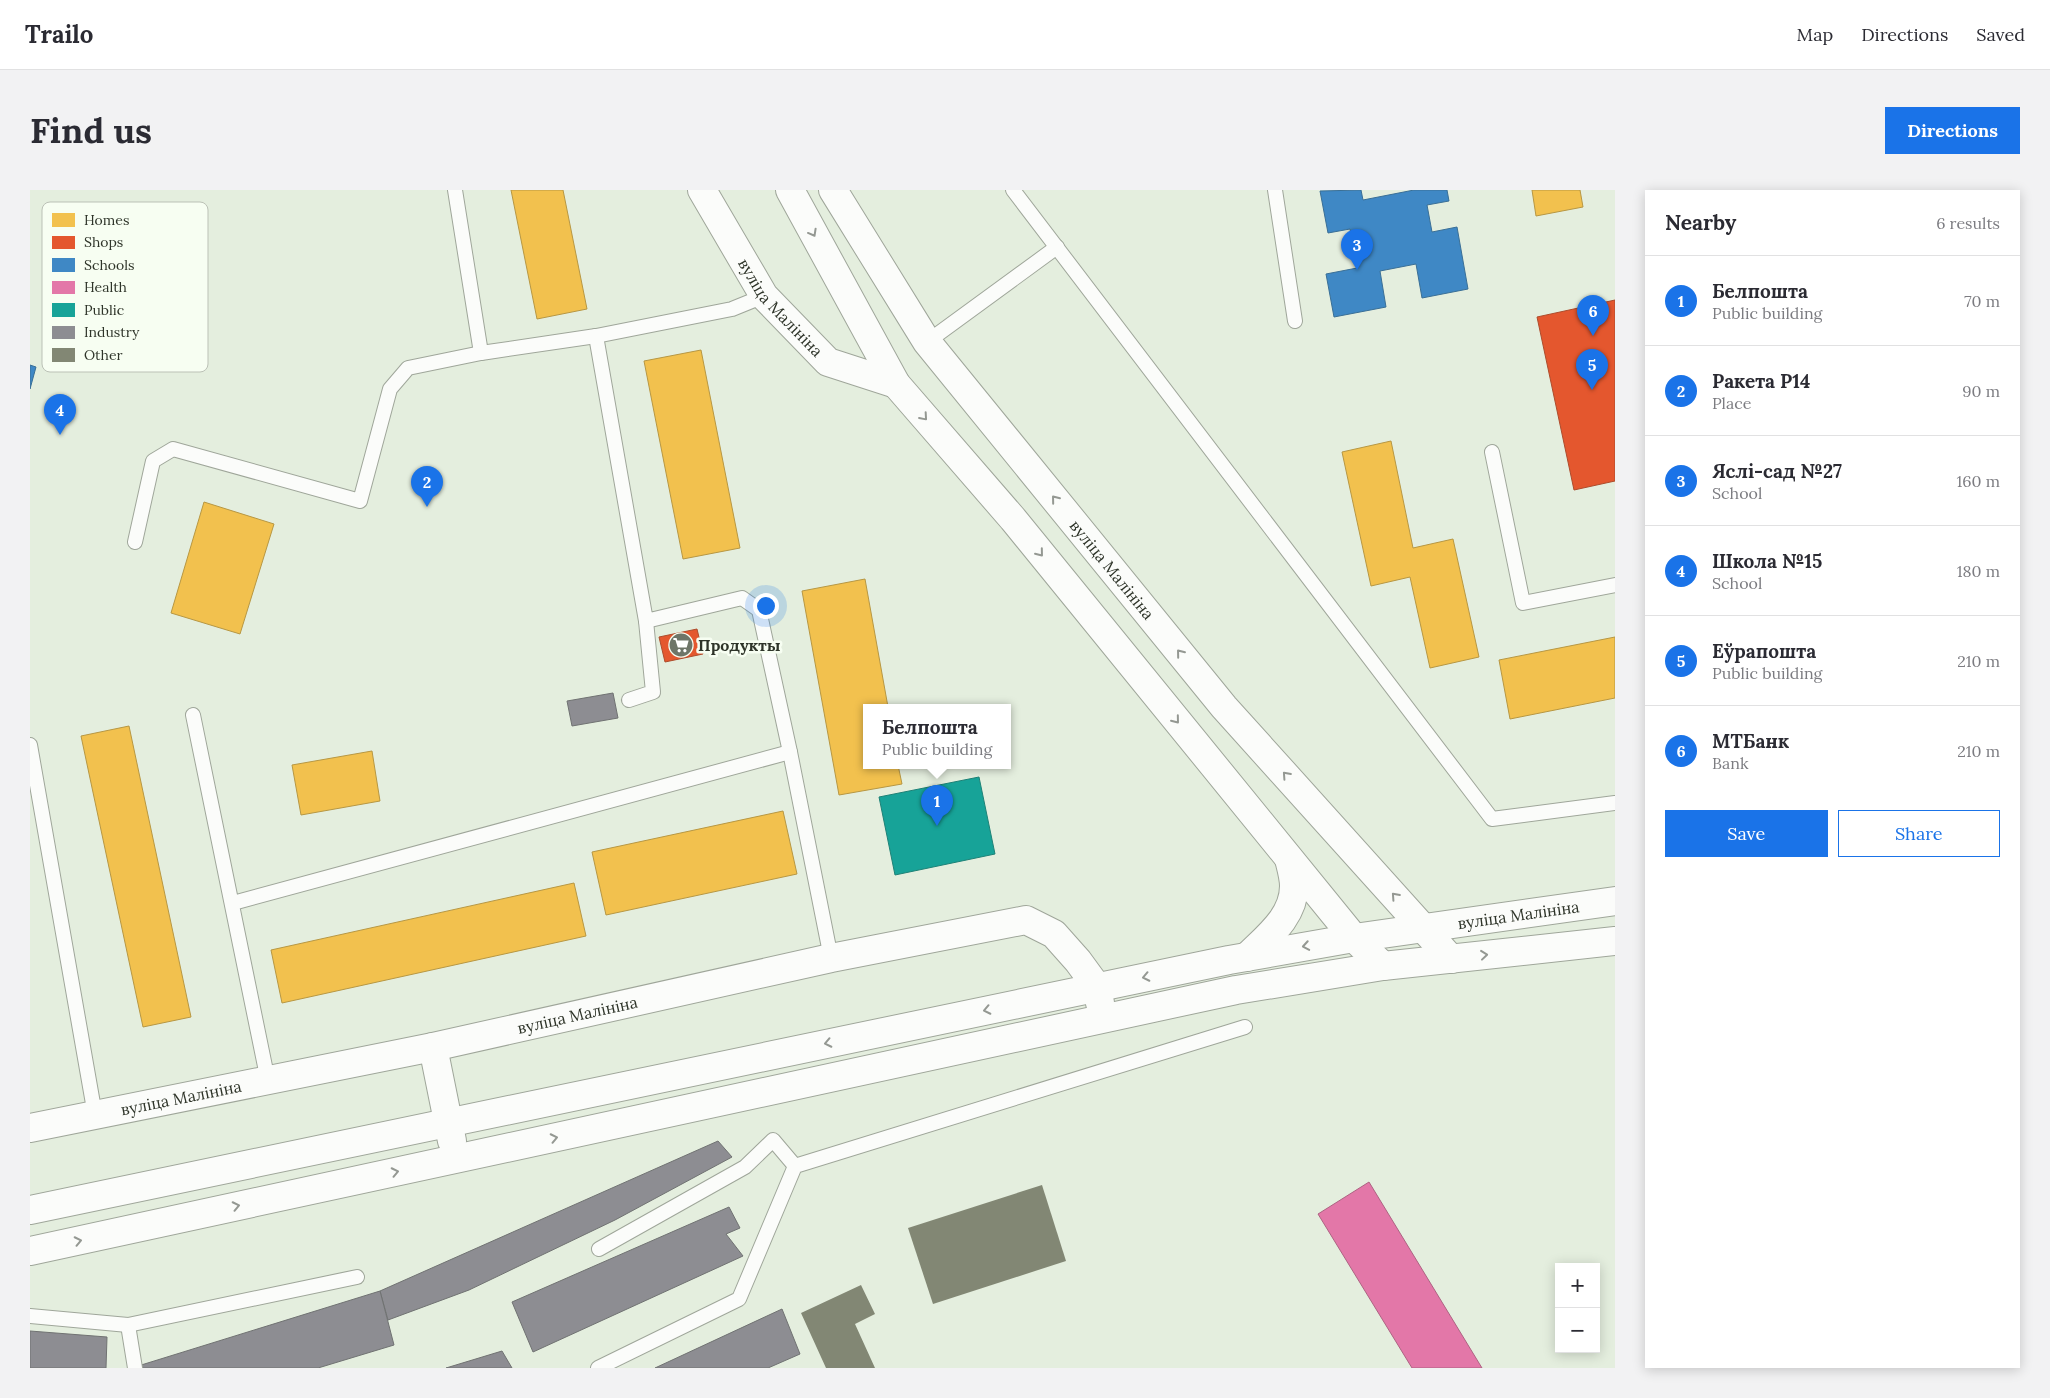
<!DOCTYPE html>
<html lang="en">
<head>
<meta charset="utf-8">
<style>
	:root { --surface:#fff; --page:#f2f2f3; --text:#2b2b33; --muted:#7c7c81; --line:#e1e1e2; --accent:#1a73e8 }
	body { margin:0; font-family:Lora,serif; background:var(--page); color:var(--text) }
	.controls { position:absolute; right:15px; bottom:15px; display:grid; overflow:hidden; border-radius:0px; box-shadow:0 2px 12px #0003 }
	.controls button { width:45px; height:45px; display:grid; place-items:center; padding:0; border:0; border-bottom:1px solid var(--line); background:var(--surface); color:var(--text); font:25px sans-serif }
	.you { position:absolute; left:735px; top:415px; width:18px; height:18px; margin:-12px; border:4px solid #fff; border-radius:50%; background:#1a73e8; box-shadow:0 0 0 8px #1a73e833 }
	.badge { display:grid; place-items:center; width:32px; height:32px; border-radius:50%; background:var(--accent); color:#fff; font-size:16px; font-weight:700 }
	.pin { position:absolute; translate:-50% -41px; filter:drop-shadow(0 1px 2px #0008) }
	.pin::after { content:''; position:absolute; top:26px; width:18px; height:15px; background:inherit; clip-path:polygon(0 0,100% 0,50% 100%) }
	.popup { position:absolute; left:833px; top:514px; width:148px; height:65px; box-sizing:border-box; display:grid; place-content:center; border-radius:0px; background:var(--surface); filter:drop-shadow(0 1px 4px #0005); font-size:16px; white-space:nowrap; color:var(--muted) }
	.popup b { font-size:19px; color:var(--text) }
	.popup::after { content:''; position:absolute; left:50%; top:100%; margin-left:-10px; border:10px solid transparent; border-top-color:var(--surface) }
	.list { margin:0; padding:0; list-style:none }
	h2 { display:flex; justify-content:space-between; align-items:center; height:65px; margin:0; padding:0 20px; font-size:21px }
	h2 small { font-size:16px; font-weight:400; color:var(--muted) }
	.list li { display:grid; grid-template-columns:32px 1fr auto; gap:15px; align-items:center; box-sizing:border-box; height:90px; padding:0 20px; border-top:1px solid var(--line) }
	.list b { display:block; font-size:19px; white-space:nowrap }
	.list p { margin:0; font-size:16px; white-space:nowrap; color:var(--muted) }
	.list em { font-size:16px; font-style:normal; color:var(--muted) }
	.actions { display:flex; gap:10px; padding:15px 20px }
	.actions a { flex:1; padding:11px 0; border:1px solid var(--accent); border-radius:0px; text-align:center; font-size:18px; color:var(--accent) }
	.actions .main { background:var(--accent); color:#fff }
	.map { position:relative; flex:none; width:1585px; height:1178px; overflow:hidden; border-radius:0px }
	header { display:flex; align-items:center; gap:30px; box-sizing:border-box; height:70px; padding:0 25px; background:var(--surface); border-bottom:1px solid var(--line) }
	header strong { font-size:24px }
	nav { display:flex; gap:28px; margin-inline-start:auto; font-size:18px }
	.intro { display:flex; align-items:center; justify-content:space-between; box-sizing:border-box; height:120px; padding:0 30px }
	h1 { margin:0; font-size:35px }
	.button { padding:12px 22px; border-radius:0px; background:var(--accent); color:#fff; font-size:18px; font-weight:700 }
	main { display:flex; gap:30px; padding:0 30px }
	aside { flex:1; background:var(--surface); border-radius:0px; box-shadow:0 2px 12px #0003 }
	.map>svg:first-child { display:block }
</style>
</head>
<body>
<header>
<strong>Trailo</strong>
<nav><a>Map</a><a>Directions</a><a>Saved</a></nav>
</header>
<div class="intro"><h1>Find us</h1><a class="button">Directions</a></div>
<main>
<div class="map">
<svg width="1585" height="1178" viewBox="0 0 1585 1178">
	<rect width="100%" height="100%" fill="#e4eede"/>
	<!-- homes -->
	<g fill="#f2c14e" stroke="#b79743">
		<polygon points="481,0 533,0 557,119 507,129"/>
		<polygon points="1502,0 1550,0 1553,17 1506,26"/>
		<polygon points="91,88 96,107 55,118 50,99"/>
		<polygon points="671,160 710,358 653,369 614,171"/>
		<polygon points="1361,251 1383,358 1423,349 1449,467 1400,478 1380,387 1341,396 1312,262"/>
		<polygon points="174,312 244,334 210,444 141,423"/>
		<polygon points="835,389 858,517 837,517 837,575 868,575 872,594 809,605 772,401"/>
		<polygon points="1585,447 1585,508 1480,529 1469,470"/>
		<polygon points="99,536 161,827 113,837 51,546"/>
		<polygon points="342,561 350,611 271,625 262,575"/>
		<polygon points="753,621 767,684 576,725 562,662"/>
		<polygon points="544,693 556,746 252,813 241,760"/>
	</g>
	<!-- shops -->
	<g fill="#e4572e" stroke="#ad4c2c">
		<polygon points="1585,110 1585,291 1544,300 1507,127"/>
		<polygon points="667,439 673,464 635,472 629,447"/>
	</g>
	<!-- schools -->
	<g fill="#3f88c5" stroke="#3a6f96">
		<polygon points="1331,0 1333,10 1384,0 1417,0 1419,11 1397,15 1402,42 1427,37 1438,99 1392,108 1386,74 1350,81 1356,117 1304,127 1296,84 1327,78 1320,39 1298,43 1290,1"/>
		<polygon points="0,175 6,177 0,199"/>
	</g>
	<!-- health -->
	<polygon fill="#e377a8" stroke="#ad6382" points="1339,992 1452,1178 1382,1178 1288,1024"/>
	<!-- public -->
	<polygon fill="#17a398" stroke="#1e8277" points="949,587 965,664 865,685 849,607"/>
	<!-- industry -->
	<g fill="#8d8d92" stroke="#707272">
		<polygon points="583,503 588,528 542,536 537,511"/>
		<polygon points="688,951 702,967 585,1030 439,1100 358,1130 350,1101"/>
		<polygon points="699,1017 710,1038 696,1044 713,1066 503,1162 482,1112"/>
		<polygon points="350,1101 364,1155 288,1178 109,1178 108,1176"/>
		<polygon points="752,1119 770,1164 738,1178 625,1178"/>
		<polygon points="0,1141 77,1147 76,1178 0,1178"/>
		<polygon points="472,1161 482,1178 416,1178"/>
	</g>
	<!-- building -->
	<g fill="#828774">
		<polygon points="1012,995 1036,1071 903,1114 878,1038"/>
		<polygon points="831,1095 845,1124 825,1134 845,1178 796,1178 771,1123"/>
	</g>
	<g fill="none" stroke-linecap="round" stroke-linejoin="round">
		<defs>
			<g id="lane">
				<polyline points="425,0 451,163 566,146 702,119 734,106"/>
				<polyline points="983,0 1462,629 1585,613"/>
				<polyline points="1245,0 1265,131"/>
				<polyline points="566,146 616,431 712,408 729,420 760,562 801,768"/>
				<polyline points="897,152 1027,57"/>
				<polyline points="1462,262 1493,413 1585,395"/>
				<polyline points="105,352 123,271 143,259 330,311 360,199 378,178 451,163"/>
				<polyline points="599,510 623,502 616,431"/>
				<polyline points="163,525 238,891"/>
				<polyline points="0,555 65,925"/>
				<polyline points="203,713 760,562"/>
				<polyline points="569,1059 715,977 743,950 765,976"/>
				<polyline points="0,1126 98,1135 327,1087"/>
				<polyline points="98,1135 105,1178"/>
				<polyline points="568,1178 709,1109 765,976 1215,837"/>
			</g>
			<g id="street">
				<path id="s1" d="M672,0l62,106 64,66 68,22"/>
				<path d="M1217,767c20,-20 47,-40 47,-71 0,-9 -3,-19 -5,-27"/>
				<polyline points="403,857 422,951"/>
				<path id="s2" d="M0,938l403,-81 398,-89 195,-38 28,14 24,27 19,26 3,16"/>
				<polyline points="0,1020 1199,770 1324,748"/>
				<polyline points="0,1061 1206,800 1353,776"/>
			</g>
			<g id="secondary">
				<polyline points="760,0 866,194 983,329 1324,748 1353,776 1585,751"/>
				<path id="s3" d="M803,0l94,152 297,365 227,252"/>
				<path id="s4" d="M1324,748l261,-37"/>
			</g>
		</defs>
		<!-- lane casing -->
		<use href="#lane" stroke="#9fa69a" stroke-width="16"/>
		<!-- street casing -->
		<use href="#street" stroke="#9fa69a" stroke-width="30"/>
		<!-- secondary casing -->
		<use href="#secondary" stroke="#9fa69a" stroke-width="30"/>
		<!-- lane -->
		<use href="#lane" stroke="#fbfcfa" stroke-width="14"/>
		<!-- street -->
		<use href="#street" stroke="#fbfcfa" stroke-width="28"/>
		<!-- secondary -->
		<use href="#secondary" stroke="#fbfcfa" stroke-width="28"/>
	</g>
	<!-- one-way arrows -->
	<defs><path id="oneway-chevron" d="M-2-3.5L2.5 0L-2 3.5" fill="none" stroke-width="1.6" stroke-linecap="round" stroke-linejoin="round" transform="scale(1.25)"/></defs>
	<g stroke="#949892">
		<use href="#oneway-chevron" transform="translate(783 43) rotate(61)"/>
		<use href="#oneway-chevron" transform="translate(894 227) rotate(49)"/>
		<use href="#oneway-chevron" transform="translate(1025 309) rotate(-129)"/>
		<use href="#oneway-chevron" transform="translate(1010 363) rotate(51)"/>
		<use href="#oneway-chevron" transform="translate(1150 463) rotate(-129)"/>
		<use href="#oneway-chevron" transform="translate(1146 530) rotate(51)"/>
		<use href="#oneway-chevron" transform="translate(1256 585) rotate(-132)"/>
		<use href="#oneway-chevron" transform="translate(1365 706) rotate(-132)"/>
		<use href="#oneway-chevron" transform="translate(1276 756) rotate(170)"/>
		<use href="#oneway-chevron" transform="translate(1454 765) rotate(-6)"/>
		<use href="#oneway-chevron" transform="translate(1116 787) rotate(168)"/>
		<use href="#oneway-chevron" transform="translate(957 820) rotate(168)"/>
		<use href="#oneway-chevron" transform="translate(798 853) rotate(168)"/>
		<use href="#oneway-chevron" transform="translate(524 948) rotate(-12)"/>
		<use href="#oneway-chevron" transform="translate(365 982) rotate(-12)"/>
		<use href="#oneway-chevron" transform="translate(206 1016) rotate(-12)"/>
		<use href="#oneway-chevron" transform="translate(48 1051) rotate(-12)"/>
	</g>
	<!-- icons -->
	<defs>
		<symbol id="supermarket-disc" viewBox="-11 -11 22 22"><circle r="9.5" fill="#6e7568" stroke="#f7fef2"/><path d="M-6-5.5h2.5l.6 2H6L4.5 2H-2.5L-4.4-4H-6ZM-1.5 3.2a1.3 1.3 0 1 0 .1 0ZM3 3.2a1.3 1.3 0 1 0 .1 0Z" fill="#fff"/></symbol>
	</defs>
	<g fill-rule="evenodd">
		<use href="#supermarket-disc" x="637" y="441" width="28" height="28"/>
	</g>
	<g text-anchor="middle" stroke-width="5" stroke-linejoin="round" paint-order="stroke">
		<!-- street labels -->
		<g font-size="16" fill="#2e3429" stroke="#f7fef2">
			<text dy="6" stroke="none"><textPath href="#s1" startOffset="142">вуліца Малініна</textPath></text>
			<text dy="6" stroke="none"><textPath href="#s3" startOffset="472">вуліца Малініна</textPath></text>
			<text dy="6" stroke="none"><textPath href="#s4" startOffset="166">вуліца Малініна</textPath></text>
			<text dy="6" stroke="none"><textPath href="#s2" startOffset="559">вуліца Малініна</textPath></text>
			<text dy="6" stroke="none"><textPath href="#s2" startOffset="154">вуліца Малініна</textPath></text>
		</g>
		<!-- poi labels -->
		<g font-size="16" font-weight="bold" fill="#2e3429" stroke="#f7fef2" text-anchor="start">
			<text x="668" y="461">Продукты</text>
		</g>
	</g>
	<!-- legend -->
	<rect x="12" y="12" width="166" height="170" rx="8" fill="#f7fef2" stroke="#bbc1b6" stroke-width="1"/>
	<rect x="22" y="23" width="23" height="14" fill="#f2c14e"/>
	<rect x="22" y="46" width="23" height="13" fill="#e4572e"/>
	<rect x="22" y="68" width="23" height="14" fill="#3f88c5"/>
	<rect x="22" y="91" width="23" height="13" fill="#e377a8"/>
	<rect x="22" y="113" width="23" height="14" fill="#17a398"/>
	<rect x="22" y="136" width="23" height="13" fill="#8d8d92"/>
	<rect x="22" y="158" width="23" height="14" fill="#828774"/>
	<g font-size="14" fill="#2e3429">
		<text x="54" y="35">Homes</text>
		<text x="54" y="57">Shops</text>
		<text x="54" y="80">Schools</text>
		<text x="54" y="102">Health</text>
		<text x="54" y="125">Public</text>
		<text x="54" y="147">Industry</text>
		<text x="54" y="170">Other</text>
	</g>
</svg>
<div class="controls">
<button>+</button>
<button>−</button>
</div>
<div class="you"></div>
<div class="pin badge" style="left:907px;top:636px">1</div>
<div class="popup"><b>Белпошта</b>Public building</div>
<div class="pin badge" style="left:397px;top:317px">2</div>
<div class="pin badge" style="left:1327px;top:80px">3</div>
<div class="pin badge" style="left:30px;top:245px">4</div>
<div class="pin badge" style="left:1562px;top:200px">5</div>
<div class="pin badge" style="left:1563px;top:146px">6</div>
</div>
<aside>
<h2>Nearby<small>6 results</small></h2>
<ul class="list">
<li><span class="badge">1</span><div><b>Белпошта</b><p>Public building</p></div><em>70 m</em></li>
<li><span class="badge">2</span><div><b>Ракета Р14</b><p>Place</p></div><em>90 m</em></li>
<li><span class="badge">3</span><div><b>Яслі-сад №27</b><p>School</p></div><em>160 m</em></li>
<li><span class="badge">4</span><div><b>Школа №15</b><p>School</p></div><em>180 m</em></li>
<li><span class="badge">5</span><div><b>Еўрапошта</b><p>Public building</p></div><em>210 m</em></li>
<li><span class="badge">6</span><div><b>МТБанк</b><p>Bank</p></div><em>210 m</em></li>
</ul>
<div class="actions"><a class="main">Save</a><a>Share</a></div>
</aside>
</main>
</body>
</html>
